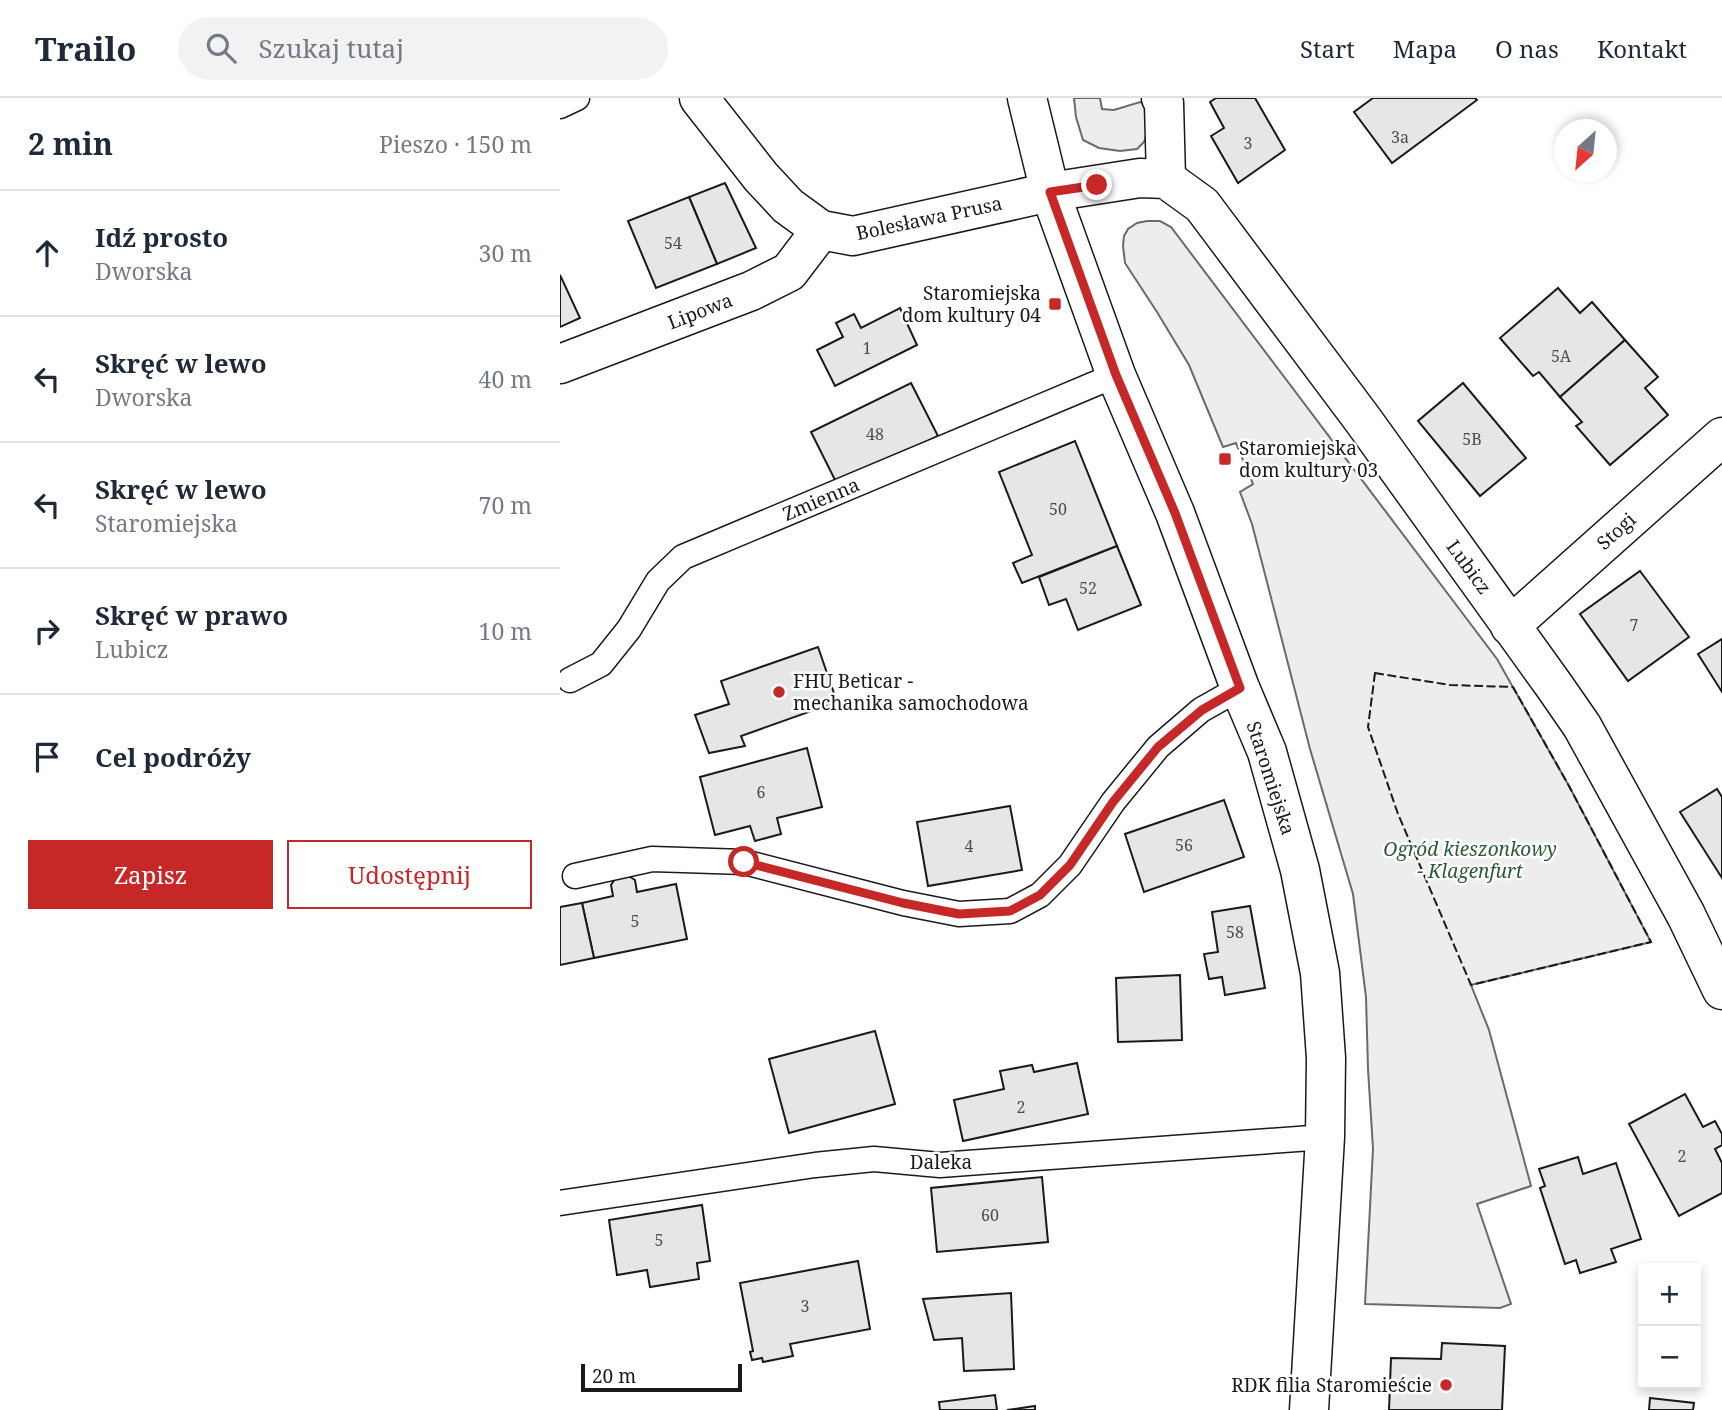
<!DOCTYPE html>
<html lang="pl">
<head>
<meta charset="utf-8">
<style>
	:root { --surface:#fff; --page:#f2f2f3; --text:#1f2937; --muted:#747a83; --line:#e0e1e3; --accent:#c62828 }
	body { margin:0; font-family:"Noto Serif",serif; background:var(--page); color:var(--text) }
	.controls { position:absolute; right:21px; bottom:21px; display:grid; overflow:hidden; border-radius:0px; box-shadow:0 4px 10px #0003 }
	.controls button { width:63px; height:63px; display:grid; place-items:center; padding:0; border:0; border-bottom:2px solid var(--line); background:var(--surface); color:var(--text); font:35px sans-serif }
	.compass { position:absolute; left:994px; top:21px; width:63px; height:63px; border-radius:50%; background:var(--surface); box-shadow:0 4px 10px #0003; rotate:207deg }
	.scale { position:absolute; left:21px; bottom:18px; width:161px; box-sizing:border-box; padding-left:7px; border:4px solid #1a1a1a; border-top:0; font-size:19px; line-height:24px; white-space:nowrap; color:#1a1a1a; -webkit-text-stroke:5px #fff; paint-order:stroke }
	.stop { position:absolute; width:21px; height:21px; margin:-16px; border:5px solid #c62828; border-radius:50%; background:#fff }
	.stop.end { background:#c62828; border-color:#fff; box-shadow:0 2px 7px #0008 }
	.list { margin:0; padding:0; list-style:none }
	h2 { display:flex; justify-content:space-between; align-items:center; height:91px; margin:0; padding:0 28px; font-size:30px }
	h2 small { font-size:23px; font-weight:400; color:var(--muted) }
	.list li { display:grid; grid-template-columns:46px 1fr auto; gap:21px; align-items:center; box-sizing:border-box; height:126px; padding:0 28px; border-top:2px solid var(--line) }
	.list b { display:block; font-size:26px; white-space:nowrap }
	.list p { margin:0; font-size:23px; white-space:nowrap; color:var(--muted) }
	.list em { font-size:23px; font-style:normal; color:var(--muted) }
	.actions { display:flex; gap:14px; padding:21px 28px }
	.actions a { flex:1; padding:16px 0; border:2px solid var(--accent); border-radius:0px; text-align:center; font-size:24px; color:var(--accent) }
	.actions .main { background:var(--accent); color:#fff }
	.icon { flex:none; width:38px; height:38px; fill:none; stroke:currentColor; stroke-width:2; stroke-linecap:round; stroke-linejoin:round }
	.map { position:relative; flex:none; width:1162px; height:1312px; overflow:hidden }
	header { display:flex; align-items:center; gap:42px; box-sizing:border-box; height:98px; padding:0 35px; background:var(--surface); border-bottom:2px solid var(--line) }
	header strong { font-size:33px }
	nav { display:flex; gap:38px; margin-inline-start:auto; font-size:24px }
	.search { width:490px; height:63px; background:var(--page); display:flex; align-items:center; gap:18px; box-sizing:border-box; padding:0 24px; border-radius:38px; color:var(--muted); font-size:26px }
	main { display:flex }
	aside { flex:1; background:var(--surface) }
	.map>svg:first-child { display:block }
</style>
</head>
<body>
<header>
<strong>Trailo</strong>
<div class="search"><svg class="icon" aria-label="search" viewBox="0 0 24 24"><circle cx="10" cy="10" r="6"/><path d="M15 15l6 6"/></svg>Szukaj tutaj</div>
<nav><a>Start</a><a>Mapa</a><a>O nas</a><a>Kontakt</a></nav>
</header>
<main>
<aside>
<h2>2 min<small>Pieszo · 150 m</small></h2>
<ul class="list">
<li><svg class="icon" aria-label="ahead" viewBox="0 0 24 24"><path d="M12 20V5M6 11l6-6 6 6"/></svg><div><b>Idź prosto</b><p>Dworska</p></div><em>30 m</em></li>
<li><svg class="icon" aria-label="left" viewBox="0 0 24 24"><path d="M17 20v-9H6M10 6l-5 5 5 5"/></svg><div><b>Skręć w lewo</b><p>Dworska</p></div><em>40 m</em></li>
<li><svg class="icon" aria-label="left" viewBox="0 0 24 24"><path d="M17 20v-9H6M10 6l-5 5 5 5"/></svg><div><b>Skręć w lewo</b><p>Staromiejska</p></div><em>70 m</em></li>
<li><svg class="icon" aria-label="right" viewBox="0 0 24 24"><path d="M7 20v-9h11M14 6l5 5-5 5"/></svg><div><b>Skręć w prawo</b><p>Lubicz</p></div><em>10 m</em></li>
<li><svg class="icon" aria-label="arrive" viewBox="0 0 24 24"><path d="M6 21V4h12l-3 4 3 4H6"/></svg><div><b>Cel podróży</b></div></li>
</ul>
<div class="actions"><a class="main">Zapisz</a><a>Udostępnij</a></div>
</aside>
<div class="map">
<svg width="1162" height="1312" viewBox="0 0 1162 1312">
	<rect width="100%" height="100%" fill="#fff"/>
	<!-- built -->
	<g fill="#ededed" stroke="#6a6a6a" stroke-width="2">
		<polygon points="514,0 540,0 542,11 554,12 580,4 585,7 588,32 584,44 577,51 560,53 539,50 523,42 516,19"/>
		<polygon points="587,123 600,123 611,129 937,561 1009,688 1091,844 911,887 929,932 971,1088 917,1106 951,1206 940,1210 805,1206 813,1051 808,971 806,899 793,796 750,651 692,426 680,394 693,386 676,345 663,349 629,267 597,214 565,165 563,148 564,138 568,131 577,125"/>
	</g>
	<!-- building -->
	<g fill="#e6e6e6" stroke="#1a1a1a" stroke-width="2">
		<polygon points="656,0 695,0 725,52 678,85 651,38 664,30 650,4"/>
		<polygon points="813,0 915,0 917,2 832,65 794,14"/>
		<polygon points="165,85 196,150 157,166 129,99"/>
		<polygon points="129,99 157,166 96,190 68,123"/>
		<polygon points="0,177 20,220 0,229"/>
		<polygon points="998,190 1020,215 1032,204 1065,242 1000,299 979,274 973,278 940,240"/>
		<polygon points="340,210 357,247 275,288 257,252 283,239 276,225 294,216 301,230"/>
		<polygon points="1065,242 1098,279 1085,290 1108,317 1050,367 1016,328 1022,324 1000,299"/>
		<polygon points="351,285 378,338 278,388 251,334"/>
		<polygon points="903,285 966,360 920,398 858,323"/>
		<polygon points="515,343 557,448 462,485 453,465 472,457 439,374"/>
		<polygon points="557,448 581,507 518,532 506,501 489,507 479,479"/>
		<polygon points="1080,473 1129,539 1068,583 1020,516"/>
		<polygon points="1162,541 1162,594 1138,556"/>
		<polygon points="258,549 277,604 181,638 185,648 149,655 135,617 169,606 161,583"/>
		<polygon points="247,650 262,709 217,720 221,736 195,743 190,728 155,737 140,679"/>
		<polygon points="1157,691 1162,699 1162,780 1120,714"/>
		<polygon points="664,702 684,759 584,794 565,736"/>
		<polygon points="450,708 462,772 368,788 357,724"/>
		<polygon points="67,777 75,782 77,794 116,786 127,841 34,860 22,805 53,798 51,787 57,778"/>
		<polygon points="22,805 34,860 0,867 0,809"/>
		<polygon points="690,808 705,890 665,897 662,879 649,881 644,856 658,854 652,814"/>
		<polygon points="620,877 622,942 558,944 556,880"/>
		<polygon points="315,933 335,1006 229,1035 209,961"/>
		<polygon points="517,965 528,1016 403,1043 394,1002 444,991 440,973 472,967 474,974"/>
		<polygon points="1125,996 1143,1029 1155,1023 1162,1036 1162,1047 1155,1051 1162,1065 1162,1095 1119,1118 1069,1026"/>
		<polygon points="1018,1059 1023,1076 1056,1065 1081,1141 1051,1151 1056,1164 1020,1175 1016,1162 1005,1166 980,1090 985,1088 979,1071"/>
		<polygon points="482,1079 488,1144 377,1154 371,1090"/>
		<polygon points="142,1107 150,1163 137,1165 139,1181 90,1189 87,1172 57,1177 49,1122"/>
		<polygon points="298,1163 310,1231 230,1246 233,1258 203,1264 202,1260 192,1262 190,1254 193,1253 180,1185"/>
		<polygon points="451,1195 454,1271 404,1273 402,1240 374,1242 363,1201"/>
		<polygon points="882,1245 945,1248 942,1312 829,1312 831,1260 881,1261"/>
		<polygon points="435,1297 437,1312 380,1312 379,1304"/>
		<polygon points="1090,1300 1134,1305 1133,1312 1089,1312"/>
		<polygon points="475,1308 475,1312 447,1312"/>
	</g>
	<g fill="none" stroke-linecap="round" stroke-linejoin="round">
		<defs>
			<g id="service">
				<polyline points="0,8 17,0"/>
				<polyline points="10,582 41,566 69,531 98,483 123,459 556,277"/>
				<polyline points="15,778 92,761 184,764 343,805 399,816 450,813 480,797 510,767 553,704 598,649 641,612 680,590"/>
				<polyline points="0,1105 255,1067 314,1061 380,1067 765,1039"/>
			</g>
			<g id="minor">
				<polyline points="139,0 201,79 228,108 261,132 293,138 490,94 580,80 606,81 642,107 803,322 995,589 1022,628 1126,817 1162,892"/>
				<polyline points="601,0 604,5 606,81"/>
				<polyline points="0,266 191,193 229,174 261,132"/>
				<polyline points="950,528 1162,339"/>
			</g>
			<polyline id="tertiary" points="467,0 490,94 556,277 615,415 680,590 707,654 740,772 760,875 766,960 765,1039 749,1312"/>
		</defs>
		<!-- service casing -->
		<use href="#service" stroke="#1a1a1a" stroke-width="27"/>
		<!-- minor casing -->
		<use href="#minor" stroke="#1a1a1a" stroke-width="41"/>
		<!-- tertiary casing -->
		<use href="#tertiary" stroke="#1a1a1a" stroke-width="41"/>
		<!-- service -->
		<use href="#service" stroke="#fff" stroke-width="24"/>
		<!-- minor -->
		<use href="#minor" stroke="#fff" stroke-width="38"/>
		<!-- tertiary -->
		<use href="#tertiary" stroke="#fff" stroke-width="38"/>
		<!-- fence -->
		<polygon stroke="#1a1a1a" stroke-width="2" stroke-dasharray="9 3.5" stroke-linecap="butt" points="815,575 890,587 953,589 1009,688 1091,844 911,887 838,716 808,629"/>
	</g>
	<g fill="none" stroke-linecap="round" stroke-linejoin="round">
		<!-- route -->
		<polyline stroke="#c62828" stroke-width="9" points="184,764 343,805 399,816 450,813 480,797 510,767 553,704 598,649 642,612 680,590 615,415 556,277 490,94 537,87"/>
	</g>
	<!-- markers -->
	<g fill="#c62828" stroke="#fff" stroke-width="2.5">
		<rect x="488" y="199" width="14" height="14" rx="3.5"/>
		<rect x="658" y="354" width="14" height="14" rx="3.5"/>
		<circle cx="219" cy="594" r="7"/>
		<circle cx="886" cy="1287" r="7"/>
	</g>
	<g text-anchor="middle" stroke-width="5" stroke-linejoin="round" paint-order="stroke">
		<!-- number labels -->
		<g font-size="16" fill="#4d4d4d">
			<text x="840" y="45">3a</text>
			<text x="688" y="51">3</text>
			<text x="113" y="151">54</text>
			<text x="307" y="256">1</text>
			<text x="1001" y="264">5A</text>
			<text x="315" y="342">48</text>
			<text x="912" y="347">5B</text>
			<text x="498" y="417">50</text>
			<text x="528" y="496">52</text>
			<text x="1074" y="533">7</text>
			<text x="201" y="700">6</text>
			<text x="624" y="753">56</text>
			<text x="409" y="754">4</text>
			<text x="75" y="829">5</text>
			<text x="675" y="840">58</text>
			<text x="461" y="1015">2</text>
			<text x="1122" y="1064">2</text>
			<text x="430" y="1123">60</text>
			<text x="99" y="1148">5</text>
			<text x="245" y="1214">3</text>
		</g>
		<!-- street labels -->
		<g font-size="19" fill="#1a1a1a" stroke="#fff">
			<text transform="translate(369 120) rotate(-12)" y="7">Bolesława Prusa</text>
			<text transform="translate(140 213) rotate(-21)" y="7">Lipowa</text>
			<text transform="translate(261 401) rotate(-23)" y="7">Zmienna</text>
			<text transform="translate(1056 433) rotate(-42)" y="7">Stogi</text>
			<text transform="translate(909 469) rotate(54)" y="7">Lubicz</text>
			<text transform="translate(711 680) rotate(72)" y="7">Staromiejska</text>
			<text x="381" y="1071">Daleka</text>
		</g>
		<!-- poi labels -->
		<g font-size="19" fill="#1a1a1a" stroke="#fff" text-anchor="end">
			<text x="481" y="202">Staromiejska<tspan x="481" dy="22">dom kultury 04</tspan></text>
			<text x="679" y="357" text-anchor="start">Staromiejska<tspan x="679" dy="22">dom kultury 03</tspan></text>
			<text x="233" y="590" text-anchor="start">FHU Beticar -<tspan x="233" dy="22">mechanika samochodowa</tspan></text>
			<text x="872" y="1294">RDK filia Staromieście</text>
		</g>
		<!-- park labels -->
		<g font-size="19" font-style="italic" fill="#2b5a34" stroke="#fff">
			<text x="910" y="758">Ogród kieszonkowy<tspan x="910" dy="22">- Klagenfurt</tspan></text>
		</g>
	</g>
</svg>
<div class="controls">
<button>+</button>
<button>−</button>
</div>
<svg class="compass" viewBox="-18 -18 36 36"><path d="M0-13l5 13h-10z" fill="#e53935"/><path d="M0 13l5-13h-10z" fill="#747a83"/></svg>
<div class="scale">20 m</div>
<div class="stop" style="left:184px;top:764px"></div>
<div class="stop end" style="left:537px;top:87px"></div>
</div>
</main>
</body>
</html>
